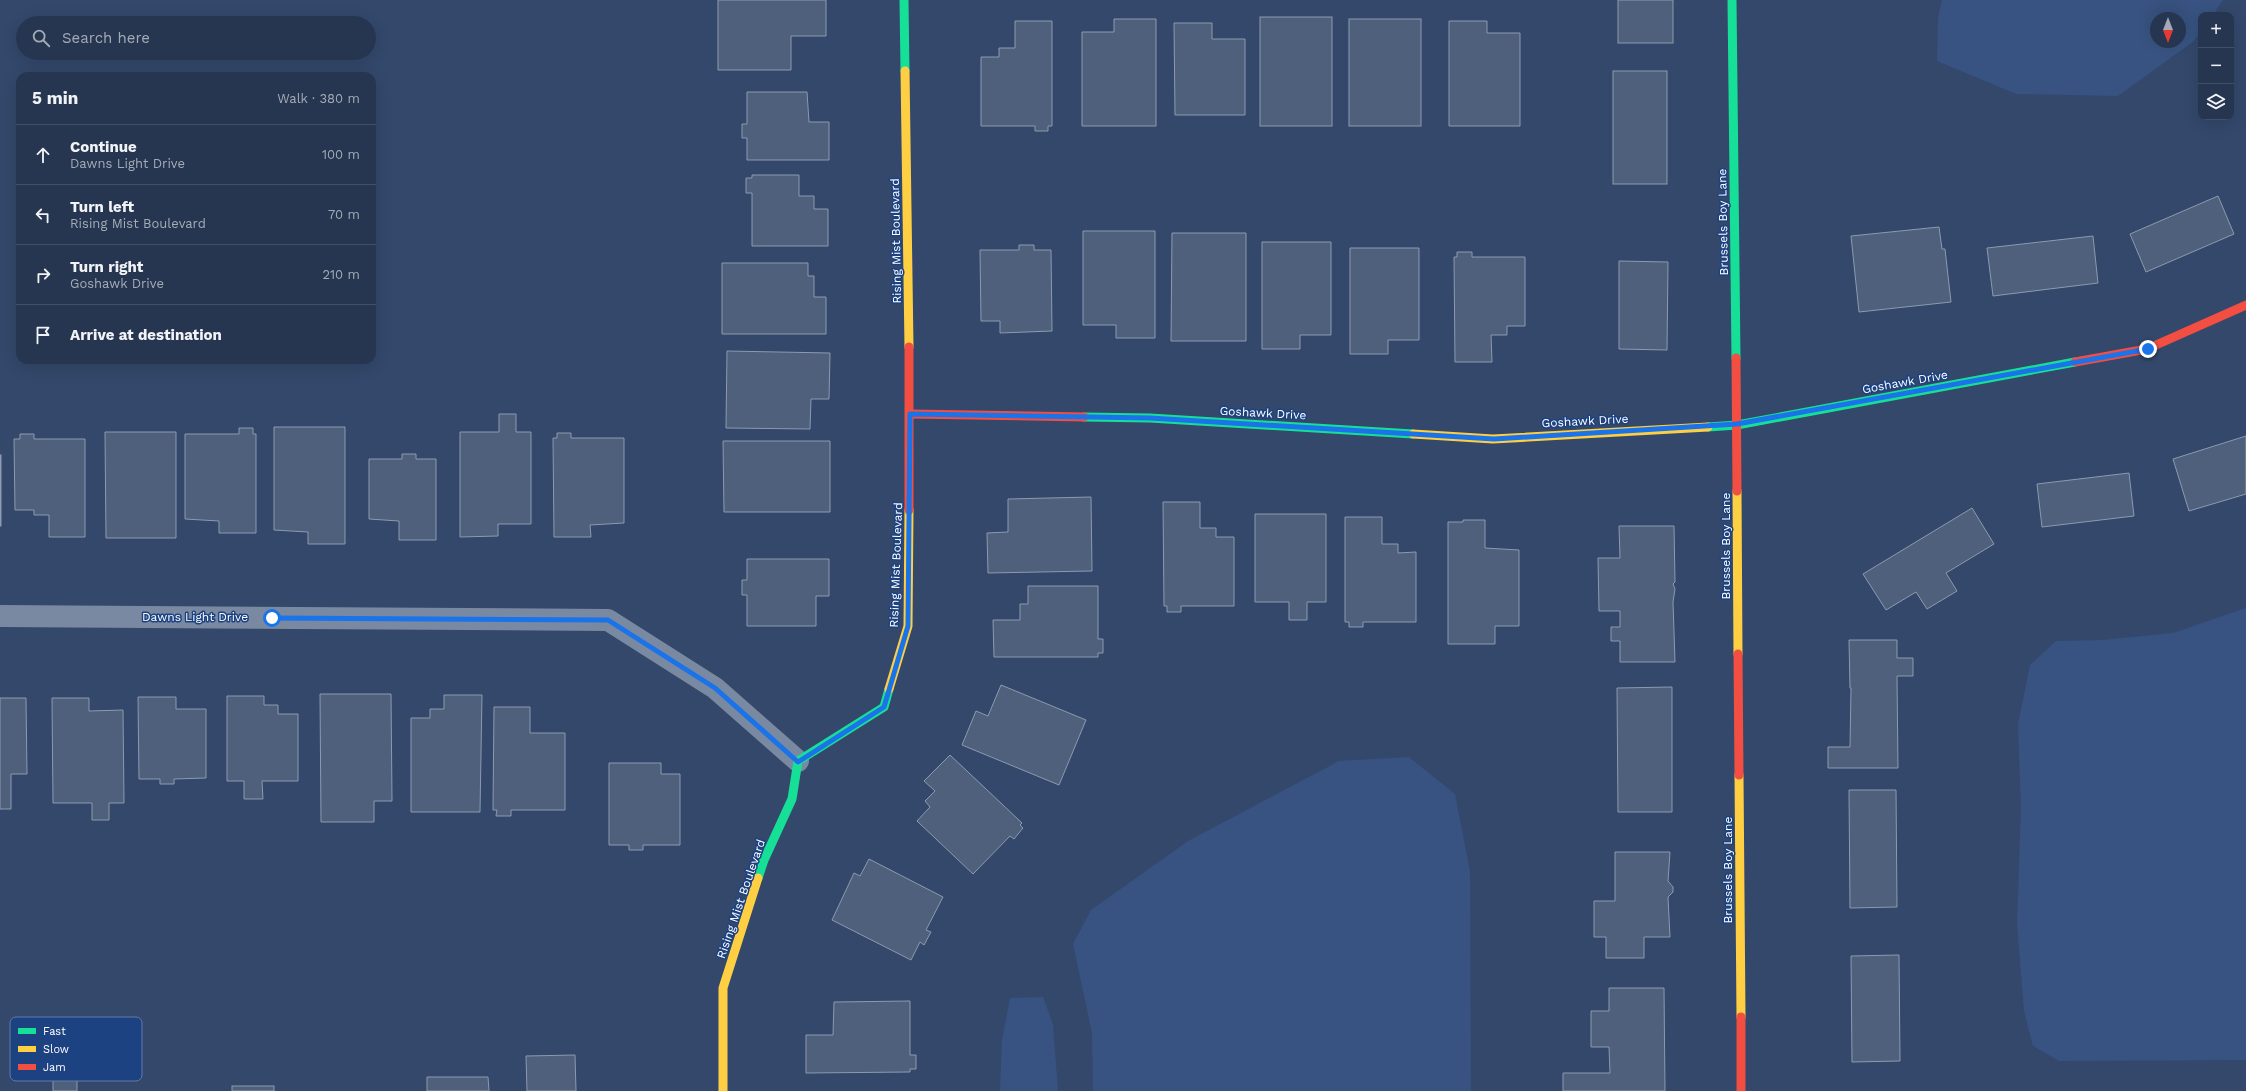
<!DOCTYPE html>
<html lang="en">
<head>
<meta charset="utf-8">
<style>
	:root { --surface:#263650; --page:#2e3e57; --text:#f1f3f6; --muted:#a4abb7; --line:#425067 }
	body { margin:0; font-family:"Work Sans",sans-serif; background:var(--page); color:var(--text) }
	.controls { position:absolute; right:12px; top:12px; display:grid; overflow:hidden; border-radius:8px; box-shadow:0 4px 16px #0002 }
	.controls button { width:36px; height:36px; display:grid; place-items:center; padding:0; border:0; border-bottom:1px solid var(--line); background:var(--surface); color:var(--text); font:20px sans-serif }
	.compass { position:absolute; left:2150px; top:12px; width:36px; height:36px; border-radius:50%; background:var(--surface); box-shadow:0 4px 16px #0002; rotate:180deg }
	.stop { position:absolute; width:12px; height:12px; margin:-9px; border:3px solid #1a73e8; border-radius:50%; background:#fff }
	.stop.end { background:#1a73e8; border-color:#fff; box-shadow:0 1px 4px #0008 }
	.list { margin:0; padding:0; list-style:none }
	h2 { display:flex; justify-content:space-between; align-items:center; height:52px; margin:0; padding:0 16px; font-size:17px }
	h2 small { font-size:13px; font-weight:400; color:var(--muted) }
	.list li { display:grid; grid-template-columns:26px 1fr auto; gap:12px; align-items:center; box-sizing:border-box; height:60px; padding:0 16px; border-top:1px solid var(--line) }
	.list b { display:block; font-size:15px; white-space:nowrap }
	.list p { margin:0; font-size:13px; white-space:nowrap; color:var(--muted) }
	.list em { font-size:13px; font-style:normal; color:var(--muted) }
	.icon { flex:none; width:22px; height:22px; fill:none; stroke:currentColor; stroke-width:2; stroke-linecap:round; stroke-linejoin:round }
	.map { position:relative; flex:none; width:2246px; height:1091px; overflow:hidden }
	.search { position:absolute; background:var(--surface); box-shadow:0 4px 16px #0002; left:16px; top:16px; width:360px; height:44px; display:flex; align-items:center; gap:10px; box-sizing:border-box; padding:0 14px; border-radius:22px; color:var(--muted); font-size:15px }
	.panel { position:absolute; background:var(--surface); box-shadow:0 4px 16px #0002; left:16px; top:72px; width:360px; height:292px; border-radius:12px }
	.map>svg:first-child { display:block }
</style>
</head>
<body>
<div class="map">
<svg width="2246" height="1091" viewBox="0 0 2246 1091">
	<rect width="100%" height="100%" fill="#33486b"/>
	<!-- water -->
	<g fill="#385381" fill-rule="evenodd">
		<path d="M1942,0h281l-10,15h-12v16l-7,10 -76,55 -102,-2 -79,-33 1,-43zM2156,18h24v24h-24z"/>
		<polygon points="2246,608 2246,1060 2059,1061 2033,1046 2024,1011 2017,924 2021,807 2018,724 2030,665 2056,641 2102,640 2173,633"/>
		<polygon points="1409,757 1455,794 1470,871 1471,1091 1093,1091 1092,1033 1073,944 1091,910 1188,841 1339,761"/>
		<polygon points="1043,997 1053,1024 1058,1091 1000,1091 1002,1040 1010,998"/>
	</g>
	<!-- building -->
	<g fill="#4e607c" stroke="#8d9aaf">
		<polygon points="718,0 826,0 826,36 791,36 791,70 718,70"/>
		<rect x="1618" y="0" width="55" height="43"/>
		<rect x="1260" y="17" width="72" height="109"/>
		<polygon points="1114,19 1156,19 1156,126 1082,126 1082,32 1114,32"/>
		<rect x="1349" y="19" width="72" height="107"/>
		<polygon points="1015,21 1052,21 1052,126 1048,126 1048,131 1035,131 1035,126 981,126 981,57 999,57 999,48 1015,48"/>
		<polygon points="1449,21 1487,21 1487,33 1520,33 1520,126 1449,126"/>
		<polygon points="1174,23 1212,23 1212,39 1245,39 1245,115 1175,115"/>
		<rect x="1613" y="71" width="54" height="113"/>
		<polygon points="747,92 807,92 809,122 829,122 829,160 747,160 747,138 742,138 742,124 747,124"/>
		<polygon points="752,175 799,175 799,196 814,196 814,209 828,209 828,246 752,246 752,193 746,193 746,178 752,178"/>
		<polygon points="2218,196 2234,234 2146,272 2130,234"/>
		<polygon points="1939,227 1942,249 1945,249 1951,302 1859,312 1851,236"/>
		<polygon points="1083,231 1155,231 1155,338 1116,338 1116,325 1083,325"/>
		<polygon points="1172,233 1246,233 1246,341 1171,341"/>
		<polygon points="2093,236 2098,283 1993,296 1987,248"/>
		<polygon points="1262,242 1331,242 1331,335 1300,335 1300,349 1262,349"/>
		<polygon points="1019,245 1034,245 1034,250 1051,250 1052,331 1000,333 1000,321 981,321 980,250 1019,250"/>
		<polygon points="1350,248 1419,248 1419,340 1388,340 1388,354 1350,354"/>
		<polygon points="1457,252 1472,252 1472,257 1525,257 1525,326 1507,326 1507,335 1491,335 1492,362 1455,362 1454,257 1457,257"/>
		<polygon points="1619,261 1668,262 1667,350 1619,349"/>
		<polygon points="722,263 808,263 808,276 814,276 814,297 826,297 826,334 722,334"/>
		<polygon points="727,351 830,353 829,399 811,399 810,429 726,428"/>
		<polygon points="499,414 516,414 516,432 531,432 531,524 498,524 498,536 460,537 460,432 499,432"/>
		<polygon points="274,427 345,427 345,544 308,544 308,532 274,530"/>
		<polygon points="239,428 253,428 253,434 256,434 256,533 219,533 219,521 185,519 185,434 239,434"/>
		<polygon points="105,432 176,432 176,538 106,538"/>
		<polygon points="557,433 571,433 571,438 624,438 624,523 590,525 591,537 554,537 553,438 557,438"/>
		<polygon points="20,434 34,434 34,439 85,439 85,537 49,537 49,515 34,515 34,510 15,510 14,439 20,439"/>
		<polygon points="2246,436 2246,494 2189,511 2173,459"/>
		<polygon points="723,441 830,441 830,512 724,512"/>
		<polygon points="402,454 416,454 416,459 436,459 436,540 399,540 399,521 369,519 369,459 402,459"/>
		<rect x="0" y="455" width="1" height="71"/>
		<polygon points="2129,473 2134,516 2042,527 2037,484"/>
		<polygon points="1091,497 1092,571 988,573 987,533 1008,532 1008,499"/>
		<polygon points="1163,502 1200,502 1200,528 1216,528 1216,537 1234,537 1234,606 1181,606 1181,612 1167,612 1167,606 1164,606"/>
		<polygon points="1972,508 1994,544 1946,573 1957,591 1927,609 1916,592 1886,610 1863,574"/>
		<polygon points="1255,514 1326,514 1326,602 1307,602 1307,620 1289,620 1289,602 1255,602"/>
		<polygon points="1345,517 1382,517 1382,544 1398,544 1398,553 1416,552 1416,622 1363,622 1363,627 1349,627 1349,622 1345,622"/>
		<polygon points="1463,520 1485,520 1485,548 1519,550 1519,626 1495,626 1495,644 1448,644 1448,522 1463,522"/>
		<polygon points="1619,526 1674,526 1675,582 1673,584 1675,589 1673,602 1675,662 1620,662 1620,641 1611,641 1611,627 1620,627 1620,611 1599,611 1598,558 1620,558"/>
		<polygon points="747,559 829,559 829,596 816,596 816,626 747,626 747,595 742,595 742,580 747,580"/>
		<polygon points="1028,586 1098,586 1098,639 1103,639 1103,653 1098,653 1098,657 994,657 993,620 1020,620 1020,604 1028,604"/>
		<polygon points="1849,640 1897,640 1897,658 1913,658 1913,676 1897,676 1898,768 1828,768 1828,747 1850,747 1851,688 1850,688"/>
		<polygon points="1001,685 1086,720 1059,785 962,745 976,711 988,716"/>
		<polygon points="1672,687 1672,812 1618,812 1617,688"/>
		<polygon points="320,694 391,694 392,801 374,801 374,822 321,822"/>
		<polygon points="444,695 482,695 480,812 411,812 411,718 430,718 430,709 444,709"/>
		<polygon points="227,696 264,696 264,705 278,705 278,714 298,714 298,781 262,781 263,799 244,799 244,781 227,781"/>
		<polygon points="138,697 176,697 176,709 206,709 206,778 174,779 174,784 160,784 160,779 139,779"/>
		<polygon points="0,698 26,698 27,774 11,774 11,809 0,809"/>
		<polygon points="52,698 89,698 89,711 123,710 124,803 109,803 109,820 92,820 92,803 53,803"/>
		<polygon points="494,707 530,707 530,733 565,733 565,810 511,810 511,816 496,816 497,810 493,810"/>
		<polygon points="950,755 1022,823 1020,825 1023,828 1014,839 1010,836 973,874 917,821 930,807 925,801 935,791 924,781"/>
		<polygon points="609,763 661,763 661,774 680,774 680,845 643,845 643,850 629,850 629,845 609,845"/>
		<polygon points="1849,790 1896,790 1897,907 1850,908"/>
		<polygon points="1615,852 1670,852 1668,881 1673,887 1673,892 1668,897 1670,937 1644,937 1644,958 1606,958 1606,937 1594,937 1594,901 1615,901"/>
		<polygon points="869,859 943,897 926,930 931,932 924,945 920,942 911,960 832,920 854,873 860,876"/>
		<polygon points="1899,955 1900,1061 1852,1062 1851,956"/>
		<polygon points="1609,988 1664,988 1665,1091 1563,1091 1563,1073 1610,1073 1609,1047 1591,1047 1591,1011 1609,1011"/>
		<polygon points="910,1001 910,1055 916,1055 916,1069 910,1069 910,1072 806,1073 806,1035 833,1035 834,1002"/>
		<polygon points="575,1055 576,1091 527,1091 526,1056"/>
		<rect x="53" y="1064" width="24" height="27"/>
		<polygon points="427,1077 488,1077 489,1091 427,1091"/>
		<rect x="232" y="1086" width="42" height="5"/>
	</g>
	<g fill="none" stroke-linecap="round" stroke-linejoin="round">
		<!-- street -->
		<polyline stroke="#7989a1" stroke-width="22" points="0,616 608,620 715,688 798,761"/>
		<!-- fast -->
		<g stroke="#16e098" stroke-width="9">
			<polyline points="904,0 905,71"/>
			<polyline points="1732,0 1736,358"/>
			<polyline points="1084,417 1150,418 1413,434"/>
			<polyline points="1708,427 1737,425 2075,362"/>
			<polyline points="758,878 764,860 792,799 798,761 884,707 889,689"/>
		</g>
		<!-- slow -->
		<g stroke="#ffcf43" stroke-width="9">
			<polyline points="905,71 909,347"/>
			<polyline points="1413,434 1493,439 1708,427"/>
			<polyline points="1737,491 1738,654"/>
			<polyline points="889,689 908,626 909,510"/>
			<polyline points="1739,775 1741,1017"/>
			<polyline points="723,1091 723,988 758,878"/>
		</g>
		<!-- jam -->
		<g stroke="#f24e42" stroke-width="9">
			<polyline points="909,347 909,510"/>
			<polyline points="1736,358 1737,491"/>
			<polyline points="2075,362 2147,349 2246,305"/>
			<polyline points="910,414 1084,417"/>
			<polyline points="1738,654 1739,775"/>
			<polyline points="1741,1017 1741,1091"/>
		</g>
	</g>
	<g fill="none" stroke-linecap="round" stroke-linejoin="round">
		<!-- route -->
		<polyline stroke="#1a73e8" stroke-width="5" points="272,618 608,620 715,688 798,762 884,707 908,626 910,414 1150,418 1494,439 1737,424 2148,349"/>
	</g>
	<g text-anchor="middle" stroke-width="3" stroke-linejoin="round" paint-order="stroke">
		<!-- street labels -->
		<g font-size="12" fill="#fff" stroke="#1c4282">
			<text transform="translate(1723 222) rotate(-91)" y="4">Brussels Boy Lane</text>
			<text transform="translate(896 241) rotate(-91)" y="4">Rising Mist Boulevard</text>
			<text transform="translate(1905 382) rotate(-10)" y="4">Goshawk Drive</text>
			<text transform="translate(1263 413) rotate(3)" y="4">Goshawk Drive</text>
			<text transform="translate(1585 421) rotate(-3)" y="4">Goshawk Drive</text>
			<text transform="translate(1726 546) rotate(-90)" y="4">Brussels Boy Lane</text>
			<text transform="translate(896 565) rotate(-88)" y="4">Rising Mist Boulevard</text>
			<text x="195" y="621">Dawns Light Drive</text>
			<text transform="translate(1728 870) rotate(-90)" y="4">Brussels Boy Lane</text>
			<text transform="translate(741 899) rotate(-71)" y="4">Rising Mist Boulevard</text>
		</g>
	</g>
	<!-- legend -->
	<rect x="10" y="1017" width="132" height="64" rx="6" fill="#1c4282" stroke="#607ba8" stroke-width="1"/>
	<rect x="18" y="1028" width="18" height="6" fill="#16e098"/>
	<rect x="18" y="1046" width="18" height="6" fill="#ffcf43"/>
	<rect x="18" y="1064" width="18" height="6" fill="#f24e42"/>
	<g font-size="11" fill="#fff">
		<text x="43" y="1035">Fast</text>
		<text x="43" y="1053">Slow</text>
		<text x="43" y="1071">Jam</text>
	</g>
</svg>
<div class="controls">
<button>+</button>
<button>−</button>
<button><svg class="icon" aria-label="layers" viewBox="0 0 24 24"><path d="M12 4l9 5-9 5-9-5zM3 14l9 5 9-5"/></svg></button>
</div>
<svg class="compass" viewBox="-18 -18 36 36"><path d="M0-13l5 13h-10z" fill="#e53935"/><path d="M0 13l5-13h-10z" fill="#a4abb7"/></svg>
<div class="stop" style="left:272px;top:618px"></div>
<div class="stop end" style="left:2148px;top:349px"></div>
<div class="search"><svg class="icon" aria-label="search" viewBox="0 0 24 24"><circle cx="10" cy="10" r="6"/><path d="M15 15l6 6"/></svg>Search here</div>
<section class="panel">
<h2>5 min<small>Walk · 380 m</small></h2>
<ul class="list">
<li><svg class="icon" aria-label="ahead" viewBox="0 0 24 24"><path d="M12 20V5M6 11l6-6 6 6"/></svg><div><b>Continue</b><p>Dawns Light Drive</p></div><em>100 m</em></li>
<li><svg class="icon" aria-label="left" viewBox="0 0 24 24"><path d="M17 20v-9H6M10 6l-5 5 5 5"/></svg><div><b>Turn left</b><p>Rising Mist Boulevard</p></div><em>70 m</em></li>
<li><svg class="icon" aria-label="right" viewBox="0 0 24 24"><path d="M7 20v-9h11M14 6l5 5-5 5"/></svg><div><b>Turn right</b><p>Goshawk Drive</p></div><em>210 m</em></li>
<li><svg class="icon" aria-label="arrive" viewBox="0 0 24 24"><path d="M6 21V4h12l-3 4 3 4H6"/></svg><div><b>Arrive at destination</b></div></li>
</ul>
</section>
</div>
</body>
</html>
